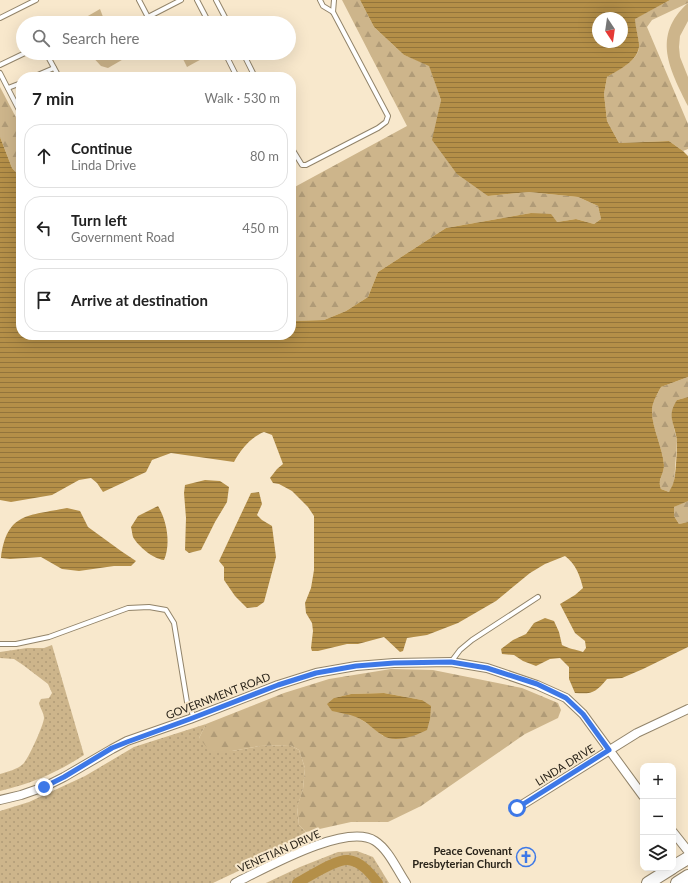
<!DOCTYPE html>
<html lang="en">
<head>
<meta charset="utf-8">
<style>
	:root { --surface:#fff; --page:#f2f2f2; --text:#222; --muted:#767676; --line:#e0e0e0 }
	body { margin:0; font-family:Lato,sans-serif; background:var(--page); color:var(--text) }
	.controls { position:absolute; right:12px; bottom:12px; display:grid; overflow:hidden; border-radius:8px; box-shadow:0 4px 16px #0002 }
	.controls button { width:36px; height:36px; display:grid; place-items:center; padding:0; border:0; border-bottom:1px solid var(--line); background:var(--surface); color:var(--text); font:20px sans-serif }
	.compass { position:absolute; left:592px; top:12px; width:36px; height:36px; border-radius:50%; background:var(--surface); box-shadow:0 4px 16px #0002; rotate:167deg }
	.stop { position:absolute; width:12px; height:12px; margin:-9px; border:3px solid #3d78e7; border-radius:50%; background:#fff }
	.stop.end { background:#3d78e7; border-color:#fff; box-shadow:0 1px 4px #0008 }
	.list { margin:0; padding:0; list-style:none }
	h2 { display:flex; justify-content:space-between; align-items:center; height:52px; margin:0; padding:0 16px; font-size:17px }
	h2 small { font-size:13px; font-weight:400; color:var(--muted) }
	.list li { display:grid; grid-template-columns:26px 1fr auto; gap:12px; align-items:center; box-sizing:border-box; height:64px; margin:0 8px 8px; padding:0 8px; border:1px solid var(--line); border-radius:16px }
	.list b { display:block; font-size:15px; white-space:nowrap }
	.list p { margin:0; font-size:13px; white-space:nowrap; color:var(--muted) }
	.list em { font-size:13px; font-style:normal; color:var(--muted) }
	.icon { flex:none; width:22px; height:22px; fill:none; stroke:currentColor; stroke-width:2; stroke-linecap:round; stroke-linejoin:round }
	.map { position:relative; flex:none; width:688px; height:883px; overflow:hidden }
	.search { position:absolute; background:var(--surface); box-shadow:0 4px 16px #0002; left:16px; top:16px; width:280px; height:44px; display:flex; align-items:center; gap:10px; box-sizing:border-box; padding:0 14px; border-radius:22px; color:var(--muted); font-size:15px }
	.panel { position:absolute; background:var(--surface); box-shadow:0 4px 16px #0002; left:16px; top:72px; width:280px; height:268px; border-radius:16px }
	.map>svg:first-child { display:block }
</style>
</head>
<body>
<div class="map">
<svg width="688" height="883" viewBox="0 0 688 883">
	<defs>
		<pattern id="grass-dots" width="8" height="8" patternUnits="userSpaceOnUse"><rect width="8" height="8" fill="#cdb58b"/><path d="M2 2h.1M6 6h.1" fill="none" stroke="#b09b77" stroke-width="1.8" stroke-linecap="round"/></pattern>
		<pattern id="forest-firs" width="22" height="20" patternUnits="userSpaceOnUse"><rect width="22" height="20" fill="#cdb58b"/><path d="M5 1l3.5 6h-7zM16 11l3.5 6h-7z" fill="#b09b77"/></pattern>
		<pattern id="water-rules" width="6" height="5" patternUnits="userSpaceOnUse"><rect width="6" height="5" fill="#b48f48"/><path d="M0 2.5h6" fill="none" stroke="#92743b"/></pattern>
	</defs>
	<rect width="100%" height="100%" fill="#f8e8cc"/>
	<!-- grass -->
	<g fill="url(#grass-dots)">
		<path d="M52,645l32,110c-28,18 -51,28 -84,36v-17c7,-2 18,-5 23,-10 5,-4 21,-40 21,-46 0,-5 -4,-10 -5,-15l2,-4 8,-1 3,-5 -4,-9 -25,-19 -9,-6 -14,-1v-6l27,-4h17z"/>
		<polygon points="206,724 199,738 232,751 260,746 290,745 299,750 305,768 303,789 297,808 299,825 306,832 249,866 213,883 0,883 0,811 29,802 85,776 134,747"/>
		<polygon points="357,851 373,857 389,883 266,883 300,867 338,852"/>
	</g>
	<!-- forest -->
	<g fill="url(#forest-firs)" fill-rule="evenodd">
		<polygon points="342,0 360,0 374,27 404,55 429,65 441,100 438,116 488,196 529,192 578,197 598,206 601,219 594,224 576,219 557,222 531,213 446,228 378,272 368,297 346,311 324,320 291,321 291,189 407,126"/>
		<path d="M670,0h18v3l-36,17 -5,7 41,97v25l-5,2 -14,-10 -50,2 -12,-22 -3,-27 3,-17c10,-7 30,-15 32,-29 1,-5 -4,-22 -5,-29z"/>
		<polygon points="0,87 21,127 21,178 12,168 0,137"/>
		<path d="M688,377v20l-11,3 -5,19 5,22 -3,42 -5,9 -8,-3c-4,-10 3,-14 3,-24 -1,-18 -16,-45 -11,-61 2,-6 5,-12 8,-17z"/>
		<polygon points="686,501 688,501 688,522 679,524 674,516 674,507"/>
		<path d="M391,669l42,1 89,18 36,15 3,7 -3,8 -33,16 -104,72 -33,16h-37l-45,10 -7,-7 -2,-18 6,-18 2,-21 -6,-18 -9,-5 -30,1 -28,5h-22l-11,-13 7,-14 78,-31 45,-14zM384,693l38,7 -39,36 -12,-10 -14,-9 -23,-19 17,-4z"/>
	</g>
	<!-- garden -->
	<g fill="#cdb58b">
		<path d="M688,3v18l-8,15 -1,11 1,10 8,20v29c-18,-36 -37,-70 0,-103z"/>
		<polygon points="100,9 105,22 108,23 80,23 81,20"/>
		<polygon points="89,53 125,53 127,57 108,68 101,66"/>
		<polygon points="180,53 206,53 207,56 187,67"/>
	</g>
	<!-- water -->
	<g fill="url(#water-rules)" fill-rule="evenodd">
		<path d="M360,0h310l-35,19c0,7 5,24 4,28 -2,15 -21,23 -32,30l-3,17 3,27 12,22 50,-2 14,10 5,5v221l-27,10c-3,5 -6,11 -8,17 -5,16 10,43 11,61 0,10 -7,14 -3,24l8,3c1,-3 3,-5 4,-8 3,-6 4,-35 4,-43 -2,-18 -11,-24 0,-41l11,-3v104l-14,6v9l5,8 9,-2v125l-45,22 -21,9 -15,1c-12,14 -14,15 -32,14l-6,-14v-12l-9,-9 -10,1 -14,7 -13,-5 -9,-6 -12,-1 -1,-5 12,-9 13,-6 8,-11 11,-5 9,3 5,11 3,13c7,4 13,4 21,7l3,-4 -1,-7 -10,-8 -15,-29 15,-9 8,-7c-3,-12 -7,-24 -18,-32l-20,8 -15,9 -34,28 -38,22 -31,12 -20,3 -4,13 -3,1 -16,-15 -26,7h-11l-29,7h-6l-1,-3 2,-17 -1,-8 -6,-10 -1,-10 6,-15 3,-18v-54l-6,-9 -16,-16 -13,-7 -6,-1 -3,-5 7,-9 6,-5 -11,-29 -8,-3c-13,5 -24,18 -30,30l-63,-9 -19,7 -6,12 -43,20 -6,-9 -6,-5 -12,2 -27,15 -41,7 -11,-2v-363l12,31 9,10v157h270v-14l33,-1 22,-9 22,-14 10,-25 68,-44 85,-15 20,1 6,8 19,-3 18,5 7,-5 -3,-13 -20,-9 -49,-5 -41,4 -31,-22 -25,-34 9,-40 -12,-34 -25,-11 -30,-28zM598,18h24v24h-24z"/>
		<polygon points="205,480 220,481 229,487 227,502 215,522 201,550 189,553 185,550 186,518 184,493 185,485"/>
		<polygon points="259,492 262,504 257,515 262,520 272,526 276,557 264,602 257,607 247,608 235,596 224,580 224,567 219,561 251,493"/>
		<path d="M158,506c9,15 13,38 6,54 -11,-1 -26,-14 -31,-23 -1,-3 -1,-7 -2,-10l7,-11z"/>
		<path d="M67,508l13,3 8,16 33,24 15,10 -5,5h-17l-35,5 -17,-2 -21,-12 -31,2 -9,-1c6,-46 27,-42 66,-50z"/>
		<path d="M384,693l38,7 9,6 -1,13 -3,11c-12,6 -33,14 -45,5 -9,-6 -16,-14 -26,-18 -7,-3 -16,-4 -24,-6l-5,-7 7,-6 17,-4z"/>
	</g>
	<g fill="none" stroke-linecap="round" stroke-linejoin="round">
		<!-- canal -->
		<path stroke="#b48f48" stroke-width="10" d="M297,883c12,-6 38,-24 51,-23 13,1 23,14 30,23"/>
		<defs>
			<g id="service">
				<polyline points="139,0 151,23"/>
				<polyline points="197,0 209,23"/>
				<polyline points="216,0 228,23"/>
				<polyline points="333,12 334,0"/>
				<polyline points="148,17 181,0"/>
				<polyline points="0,18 36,0"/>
				<polyline points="46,53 59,77"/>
				<polyline points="225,53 237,77"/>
				<polyline points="243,53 255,77"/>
				<polyline points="0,65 25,53"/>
				<polyline points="0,73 21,114"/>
				<polyline points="33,77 54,68"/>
				<polyline points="8,88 21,83"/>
				<polyline points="291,147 302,165 306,165 378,128 386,122 388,116 333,12 323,6 320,0"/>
				<polyline points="0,644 16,644 49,637 128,608 149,607 166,610 174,623 187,702 194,717"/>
				<polyline points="451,662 460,650 472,640 538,597"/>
			</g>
			<g id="minor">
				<polyline points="0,800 21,795 44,787 64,777 112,749 127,741 190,719 278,685 316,673 356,666 394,663 451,662 487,668 537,685 566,698 583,714 643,796"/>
				<polyline points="517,808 637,733 688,709"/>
				<polyline points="673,832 688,851"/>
				<path d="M235,883c29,-14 111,-61 140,-42 14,9 22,29 31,42"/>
			</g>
			<g id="secondary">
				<polyline points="673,867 688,858"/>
				<polyline points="648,883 672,868"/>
				<polyline points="677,883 688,876"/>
			</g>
		</defs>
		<!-- service casing -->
		<use href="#service" stroke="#92846a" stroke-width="6"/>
		<!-- minor casing -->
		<use href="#minor" stroke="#92846a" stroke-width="10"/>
		<!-- secondary casing -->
		<use href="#secondary" stroke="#92846a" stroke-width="14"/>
		<!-- service -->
		<use href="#service" stroke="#fff" stroke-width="4"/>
		<!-- minor -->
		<use href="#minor" stroke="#fff" stroke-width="8"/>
		<!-- secondary -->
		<use href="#secondary" stroke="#fff" stroke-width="12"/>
	</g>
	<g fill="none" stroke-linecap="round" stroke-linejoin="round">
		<!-- route -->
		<polyline stroke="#3d78e7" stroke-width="5" points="44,787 64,777 112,748 127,742 190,719 278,685 316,673 356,666 394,663 451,662 487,668 537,684 566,698 583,714 609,750 517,808"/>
	</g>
	<!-- icons -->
	<defs>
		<symbol id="church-ring" viewBox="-11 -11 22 22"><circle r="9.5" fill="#f8e8cc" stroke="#3d78e7" stroke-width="1.5"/><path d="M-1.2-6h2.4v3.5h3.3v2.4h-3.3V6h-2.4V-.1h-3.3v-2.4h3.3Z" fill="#3d78e7"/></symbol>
	</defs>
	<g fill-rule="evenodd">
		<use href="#church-ring" x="515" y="846" width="22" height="22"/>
	</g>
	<g text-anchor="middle" stroke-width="4" stroke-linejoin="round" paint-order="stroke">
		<!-- street labels -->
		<g font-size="11" fill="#292319" stroke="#f8e8cc">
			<text transform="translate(218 696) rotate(-21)" y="4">GOVERNMENT ROAD</text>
			<text transform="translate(565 765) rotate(-32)" y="4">LINDA DRIVE</text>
			<text transform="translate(279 851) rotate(-24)" y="4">VENETIAN DRIVE</text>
		</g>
		<!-- poi labels -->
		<g font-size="11" font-weight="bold" fill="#292319" stroke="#f8e8cc" text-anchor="end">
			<text x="512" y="855">Peace Covenant<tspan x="512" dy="13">Presbyterian Church</tspan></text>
		</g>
	</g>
</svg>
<div class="controls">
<button>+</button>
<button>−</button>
<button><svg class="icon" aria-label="layers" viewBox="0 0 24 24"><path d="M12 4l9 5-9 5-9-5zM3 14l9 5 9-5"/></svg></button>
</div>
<svg class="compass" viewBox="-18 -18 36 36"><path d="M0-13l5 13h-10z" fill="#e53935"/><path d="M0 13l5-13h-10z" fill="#767676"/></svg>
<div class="stop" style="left:517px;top:808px"></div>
<div class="stop end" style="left:44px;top:787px"></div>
<div class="search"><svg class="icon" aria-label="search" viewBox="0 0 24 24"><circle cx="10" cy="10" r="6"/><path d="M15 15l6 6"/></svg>Search here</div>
<section class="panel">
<h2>7 min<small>Walk · 530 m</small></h2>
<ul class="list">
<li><svg class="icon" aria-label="ahead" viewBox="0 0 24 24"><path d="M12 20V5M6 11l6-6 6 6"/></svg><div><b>Continue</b><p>Linda Drive</p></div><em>80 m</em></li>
<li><svg class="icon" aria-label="left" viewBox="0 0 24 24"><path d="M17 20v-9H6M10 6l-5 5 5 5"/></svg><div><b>Turn left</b><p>Government Road</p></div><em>450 m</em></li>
<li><svg class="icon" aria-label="arrive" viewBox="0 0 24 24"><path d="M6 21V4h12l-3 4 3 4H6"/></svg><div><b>Arrive at destination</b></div></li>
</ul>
</section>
</div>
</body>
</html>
